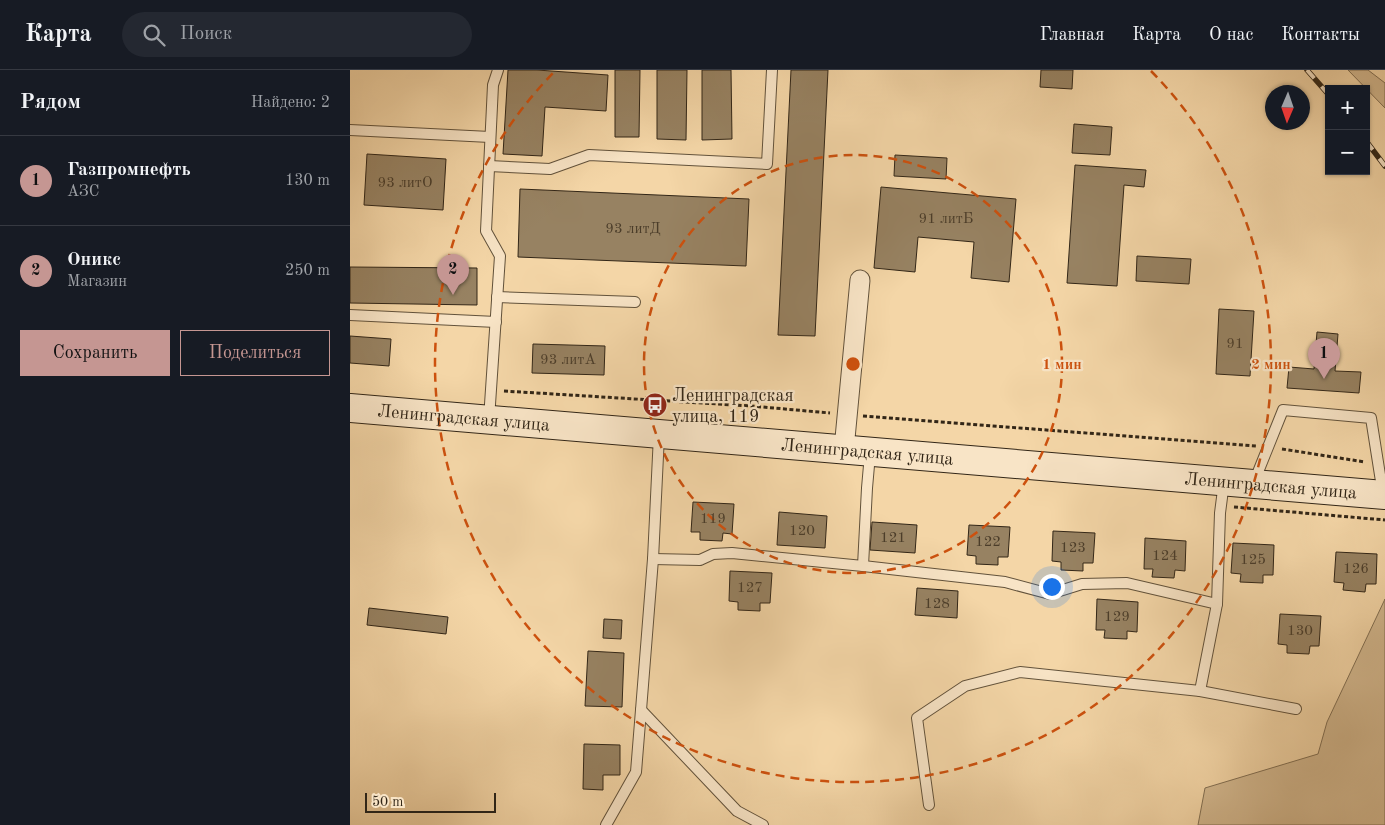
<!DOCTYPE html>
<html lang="ru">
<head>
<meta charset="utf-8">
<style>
	:root { --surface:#171b24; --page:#242831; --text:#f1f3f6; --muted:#9ea1a6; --line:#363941; --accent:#c59692 }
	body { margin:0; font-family:"Old Standard TT",serif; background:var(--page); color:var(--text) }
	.controls { position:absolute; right:15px; top:15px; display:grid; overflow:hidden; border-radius:0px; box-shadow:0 1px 4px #0004 }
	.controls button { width:45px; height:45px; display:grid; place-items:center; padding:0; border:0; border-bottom:1px solid var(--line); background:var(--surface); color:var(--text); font:25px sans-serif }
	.compass { position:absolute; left:915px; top:15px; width:45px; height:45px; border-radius:50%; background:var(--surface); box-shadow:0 1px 4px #0004; rotate:182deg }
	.scale { position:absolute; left:15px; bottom:12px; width:131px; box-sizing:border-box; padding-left:5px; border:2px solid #322617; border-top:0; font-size:14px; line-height:18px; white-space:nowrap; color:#322617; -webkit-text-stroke:4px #f8e4c6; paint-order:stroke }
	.you { position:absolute; left:701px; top:516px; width:18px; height:18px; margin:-12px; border:4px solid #fff; border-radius:50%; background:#1a73e8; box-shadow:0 0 0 8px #1a73e833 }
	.badge { display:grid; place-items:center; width:32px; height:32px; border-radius:50%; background:var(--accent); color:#111; font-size:16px; font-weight:700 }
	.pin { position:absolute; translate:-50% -41px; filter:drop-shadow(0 1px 2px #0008) }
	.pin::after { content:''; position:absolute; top:26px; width:18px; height:15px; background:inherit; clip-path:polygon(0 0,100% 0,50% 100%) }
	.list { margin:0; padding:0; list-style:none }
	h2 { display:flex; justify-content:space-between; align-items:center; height:65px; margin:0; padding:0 20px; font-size:21px }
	h2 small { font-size:16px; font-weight:400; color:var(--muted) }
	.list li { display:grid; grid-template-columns:32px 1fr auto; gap:15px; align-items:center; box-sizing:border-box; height:90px; padding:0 20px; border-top:1px solid var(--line) }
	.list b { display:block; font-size:19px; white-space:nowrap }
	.list p { margin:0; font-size:16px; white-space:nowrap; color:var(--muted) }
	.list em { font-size:16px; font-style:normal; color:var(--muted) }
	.actions { display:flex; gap:10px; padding:15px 20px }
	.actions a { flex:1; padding:11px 0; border:1px solid var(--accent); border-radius:0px; text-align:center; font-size:18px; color:var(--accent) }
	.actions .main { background:var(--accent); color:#111 }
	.icon { flex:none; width:28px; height:28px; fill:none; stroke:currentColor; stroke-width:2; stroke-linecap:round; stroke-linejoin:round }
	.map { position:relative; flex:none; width:1035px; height:755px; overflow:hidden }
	header { display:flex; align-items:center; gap:30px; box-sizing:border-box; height:70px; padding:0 25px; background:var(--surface); border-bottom:1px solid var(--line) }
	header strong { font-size:24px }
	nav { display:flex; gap:28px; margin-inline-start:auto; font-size:18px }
	.search { width:350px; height:45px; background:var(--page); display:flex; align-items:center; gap:12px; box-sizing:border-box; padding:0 18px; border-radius:28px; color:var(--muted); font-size:19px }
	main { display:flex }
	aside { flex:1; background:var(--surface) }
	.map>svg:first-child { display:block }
</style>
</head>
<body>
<header>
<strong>Карта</strong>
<div class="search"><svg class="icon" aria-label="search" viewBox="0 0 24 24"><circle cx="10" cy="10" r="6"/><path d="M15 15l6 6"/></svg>Поиск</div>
<nav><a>Главная</a><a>Карта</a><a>О нас</a><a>Контакты</a></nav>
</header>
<main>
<aside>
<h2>Рядом<small>Найдено: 2</small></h2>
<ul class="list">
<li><span class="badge">1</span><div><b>Газпромнефть</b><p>АЗС</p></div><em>130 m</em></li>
<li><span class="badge">2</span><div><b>Оникс</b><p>Магазин</p></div><em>250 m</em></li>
</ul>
<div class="actions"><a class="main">Сохранить</a><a>Поделиться</a></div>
</aside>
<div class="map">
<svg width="1035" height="755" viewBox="0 0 1035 755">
	<rect width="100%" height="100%" fill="#f4d6a7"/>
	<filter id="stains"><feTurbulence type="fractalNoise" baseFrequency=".004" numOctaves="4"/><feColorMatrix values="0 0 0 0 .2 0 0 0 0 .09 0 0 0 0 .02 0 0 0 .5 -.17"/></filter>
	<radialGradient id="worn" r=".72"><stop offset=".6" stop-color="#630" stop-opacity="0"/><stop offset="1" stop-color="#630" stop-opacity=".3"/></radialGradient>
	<!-- green -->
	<g fill="#d3b88f" stroke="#826f53">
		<polygon points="998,0 1018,0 1035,13 1035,38"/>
		<polygon points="1035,529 1035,755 848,755 855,718 968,684 977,652"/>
	</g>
	<!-- building -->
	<g fill="#978262" stroke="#322617">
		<polygon points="158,0 187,0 258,5 256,41 195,37 192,86 153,84"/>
		<polygon points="265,0 290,0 289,67 265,67"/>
		<polygon points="307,0 337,0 336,70 307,69"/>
		<polygon points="352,0 381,0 382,69 352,70"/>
		<polygon points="441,0 478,0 465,266 428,265"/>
		<polygon points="691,0 723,0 722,19 690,17"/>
		<polygon points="724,54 762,57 760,85 722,83"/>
		<polygon points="17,84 96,89 93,140 14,135"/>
		<polygon points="545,85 597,88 596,109 544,106"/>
		<polygon points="725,95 796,100 794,117 774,115 767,216 717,213"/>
		<polygon points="531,117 666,129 659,212 621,208 624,172 568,167 565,202 524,198"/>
		<polygon points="170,119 399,129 396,196 168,187"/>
		<polygon points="787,186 841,189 839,214 786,211"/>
		<polygon points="0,197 127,198 127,235 0,233"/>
		<polygon points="869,239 904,241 900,306 866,304"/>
		<polygon points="967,262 988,264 985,301 1011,302 1009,323 937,318 939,297 964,299"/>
		<polygon points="0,266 41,269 39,296 0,293"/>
		<polygon points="183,274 255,276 254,305 182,303"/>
		<polygon points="343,432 384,434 382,464 373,463 372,471 350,470 350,462 341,462"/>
		<polygon points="429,442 477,446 475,478 427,475"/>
		<polygon points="522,452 567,455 565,483 520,480"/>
		<polygon points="619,455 660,457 658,487 648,487 648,495 626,494 626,486 617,485"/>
		<polygon points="703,461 745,463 743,493 733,493 733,501 711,500 711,492 702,491"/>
		<polygon points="795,468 836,471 835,501 825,500 824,508 802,507 803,499 794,499"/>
		<polygon points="883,473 924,475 923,505 913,505 913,513 890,512 891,504 881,503"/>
		<polygon points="986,482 1027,484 1026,514 1016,514 1015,522 993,520 994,513 984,512"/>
		<polygon points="380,501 422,503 420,533 410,533 410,541 388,540 388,532 379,531"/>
		<polygon points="567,518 608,521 607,548 565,545"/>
		<polygon points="747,529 788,532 787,562 777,561 777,569 754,568 755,560 746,560"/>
		<polygon points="19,538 98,547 96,564 17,555"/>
		<polygon points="930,544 971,546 969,576 960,576 959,584 937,583 937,575 928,574"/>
		<polygon points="254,549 272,550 271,569 253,568"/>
		<polygon points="238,581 274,583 272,637 235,636"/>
		<polygon points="234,674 270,675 270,705 253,705 253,720 233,719"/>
	</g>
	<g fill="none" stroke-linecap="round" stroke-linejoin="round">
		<defs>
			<g id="service">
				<polyline points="0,60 140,67"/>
				<polyline points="139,96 200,99 239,85 417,94 422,0"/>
				<polyline points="147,227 285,232"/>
				<polyline points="0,245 146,252"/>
				<polyline points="139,349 150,186 136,161 143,15 148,0"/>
				<polyline points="904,412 933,340 1021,348 1033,424"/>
				<polyline points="303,489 350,490 363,484 382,483 513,496 517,418 520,384"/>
				<polyline points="513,496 655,512 700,524 732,514 777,513 867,534"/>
				<polyline points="850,621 867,534 870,443 874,412"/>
				<polyline points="291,640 303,489 309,365"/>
				<polyline points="579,735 567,648 615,616 670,602 850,621 946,639"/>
				<polyline points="256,755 286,702 291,640 387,741 413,755"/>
			</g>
			<polyline id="minor" points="494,379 510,210"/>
			<g id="secondary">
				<path id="s1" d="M0,338l1035,87"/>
			</g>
		</defs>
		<!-- service casing -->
		<use href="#service" stroke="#62523b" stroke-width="12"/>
		<!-- minor casing -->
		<use href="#minor" stroke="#62523b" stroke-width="21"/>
		<!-- secondary casing -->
		<use href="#secondary" stroke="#322617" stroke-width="30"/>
		<!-- path -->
		<g stroke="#322617" stroke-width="3" stroke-dasharray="4 2.5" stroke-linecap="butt">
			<polyline points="154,321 401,336 480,343"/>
			<polyline points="513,346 906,376"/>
			<polyline points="932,379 1015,392"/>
			<polyline points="884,437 1035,450"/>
		</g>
		<!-- service -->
		<use href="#service" stroke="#f8e4c6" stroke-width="10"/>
		<!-- minor -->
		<use href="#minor" stroke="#f8e4c6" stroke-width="19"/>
		<!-- secondary -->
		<use href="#secondary" stroke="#f8e4c6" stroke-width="28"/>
		<defs>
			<g id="rail">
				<polyline points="957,0 979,25"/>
				<polyline points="1016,71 1035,96"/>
			</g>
		</defs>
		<!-- rail casing -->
		<use href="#rail" stroke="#322617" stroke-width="5.5"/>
		<!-- rail -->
		<use href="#rail" stroke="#f8e4c6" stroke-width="4" stroke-dasharray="11" stroke-linecap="butt"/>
	</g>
	<!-- distance rings -->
	<g fill="none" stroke="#cd510e" stroke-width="2.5" stroke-dasharray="9 6">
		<circle cx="503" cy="294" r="209"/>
		<path d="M801 1A418 418 0 1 1 205 1"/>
	</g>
	<!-- icons -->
	<defs>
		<symbol id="bus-disc" viewBox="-11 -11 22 22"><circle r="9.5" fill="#8f2418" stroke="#f8e4c6"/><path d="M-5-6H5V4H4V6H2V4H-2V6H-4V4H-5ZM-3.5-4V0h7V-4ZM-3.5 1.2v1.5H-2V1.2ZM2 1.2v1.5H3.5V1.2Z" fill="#fff"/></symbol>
	</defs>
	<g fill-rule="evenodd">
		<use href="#bus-disc" x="291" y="321" width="28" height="28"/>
	</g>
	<g text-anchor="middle" stroke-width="4.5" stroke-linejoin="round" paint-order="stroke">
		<!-- number labels -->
		<g font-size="15" fill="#4b3d2a">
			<text x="55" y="117">93 литО</text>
			<text x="596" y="153">91 литБ</text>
			<text x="283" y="163">93 литД</text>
			<text x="885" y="278">91</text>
			<text x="218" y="294">93 литА</text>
			<text x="363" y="453">119</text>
			<text x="452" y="465">120</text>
			<text x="543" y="472">121</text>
			<text x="638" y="476">122</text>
			<text x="723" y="482">123</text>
			<text x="815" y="490">124</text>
			<text x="903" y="494">125</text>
			<text x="1006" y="503">126</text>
			<text x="400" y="522">127</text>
			<text x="587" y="538">128</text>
			<text x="767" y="551">129</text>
			<text x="950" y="565">130</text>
		</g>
		<!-- poi labels -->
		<g font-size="18" fill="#322617" stroke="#f8e4c6" text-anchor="start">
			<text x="322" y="331">Ленинградская<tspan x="322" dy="21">улица, 119</tspan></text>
		</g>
		<!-- street labels -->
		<g font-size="18" fill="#322617" stroke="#f8e4c6">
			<text dy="6" stroke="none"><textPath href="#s1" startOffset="114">Ленинградская улица</textPath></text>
			<text dy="6" stroke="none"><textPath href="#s1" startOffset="519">Ленинградская улица</textPath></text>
			<text dy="6" stroke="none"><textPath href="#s1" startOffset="924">Ленинградская улица</textPath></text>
		</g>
	</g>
	<circle cx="503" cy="294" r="8" fill="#cd510e" stroke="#f8e4c6" stroke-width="2.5"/>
	<g font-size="15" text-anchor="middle" font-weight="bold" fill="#cd510e" stroke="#f8e4c6" stroke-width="4.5" stroke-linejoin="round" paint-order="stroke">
		<text x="712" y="299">1 мин</text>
		<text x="921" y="299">2 мин</text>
	</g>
	<rect width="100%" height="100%" filter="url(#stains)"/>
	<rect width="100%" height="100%" fill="url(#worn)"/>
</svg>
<div class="controls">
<button>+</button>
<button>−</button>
</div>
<svg class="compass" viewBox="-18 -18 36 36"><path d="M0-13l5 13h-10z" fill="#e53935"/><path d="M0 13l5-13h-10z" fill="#9ea1a6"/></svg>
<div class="scale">50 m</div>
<div class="you"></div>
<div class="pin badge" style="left:974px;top:309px">1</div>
<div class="pin badge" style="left:103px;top:225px">2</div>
</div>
</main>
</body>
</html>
